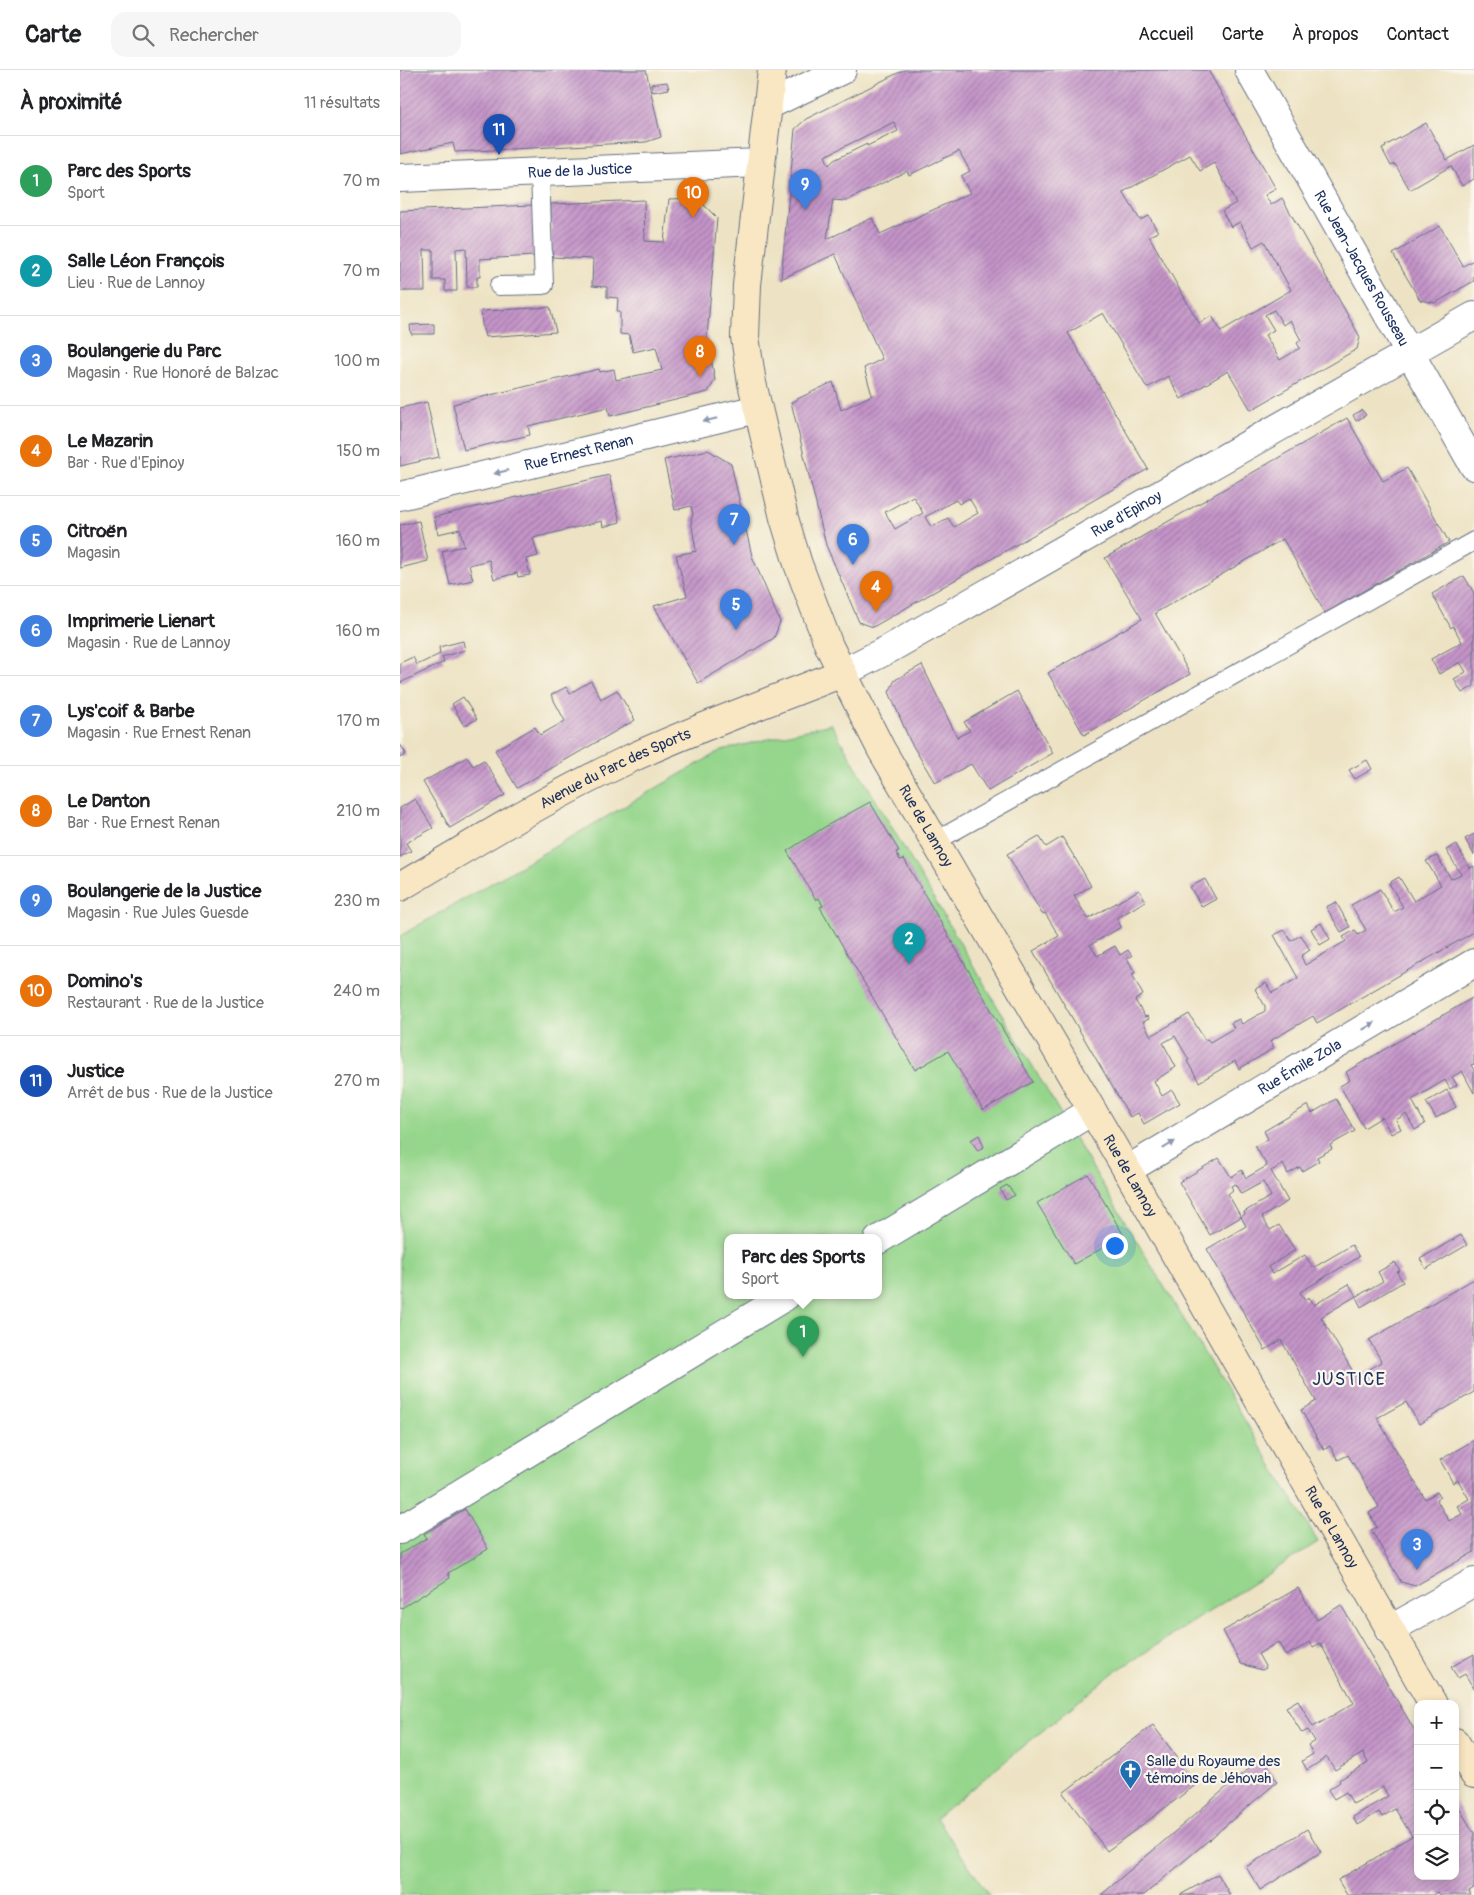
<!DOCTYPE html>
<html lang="fr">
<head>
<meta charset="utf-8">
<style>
	:root { --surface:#fff; --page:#f6f6f6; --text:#202124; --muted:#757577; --line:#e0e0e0; --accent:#0b8043 }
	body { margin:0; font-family:Pangolin,sans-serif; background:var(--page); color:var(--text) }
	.controls { position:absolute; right:15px; bottom:15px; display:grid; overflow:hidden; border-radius:10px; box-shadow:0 2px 8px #0003 }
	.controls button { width:45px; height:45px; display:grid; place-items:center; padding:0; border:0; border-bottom:1px solid var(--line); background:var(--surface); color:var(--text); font:25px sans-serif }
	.you { position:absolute; left:714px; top:1175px; width:18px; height:18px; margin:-12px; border:4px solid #fff; border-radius:50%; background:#1a73e8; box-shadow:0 0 0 8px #1a73e833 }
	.badge { display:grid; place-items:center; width:32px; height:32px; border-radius:50%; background:var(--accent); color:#fff; font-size:16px; font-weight:700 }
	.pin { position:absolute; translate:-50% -41px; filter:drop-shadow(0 1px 2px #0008) }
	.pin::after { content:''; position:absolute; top:26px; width:18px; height:15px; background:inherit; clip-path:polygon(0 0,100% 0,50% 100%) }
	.popup { position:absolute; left:324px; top:1164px; width:158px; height:65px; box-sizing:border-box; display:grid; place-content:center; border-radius:10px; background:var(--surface); filter:drop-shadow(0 1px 4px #0005); font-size:16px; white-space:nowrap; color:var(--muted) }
	.popup b { font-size:19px; color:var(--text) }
	.popup::after { content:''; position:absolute; left:50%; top:100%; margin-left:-10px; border:10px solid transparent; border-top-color:var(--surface) }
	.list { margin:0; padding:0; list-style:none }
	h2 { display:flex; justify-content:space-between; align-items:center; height:65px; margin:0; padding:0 20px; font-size:21px }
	h2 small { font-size:16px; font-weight:400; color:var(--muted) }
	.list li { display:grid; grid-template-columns:32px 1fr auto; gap:15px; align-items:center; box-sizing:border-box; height:90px; padding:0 20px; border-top:1px solid var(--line) }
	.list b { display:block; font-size:19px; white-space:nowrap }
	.list p { margin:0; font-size:16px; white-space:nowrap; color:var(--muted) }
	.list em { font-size:16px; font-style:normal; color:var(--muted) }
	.icon { flex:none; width:28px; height:28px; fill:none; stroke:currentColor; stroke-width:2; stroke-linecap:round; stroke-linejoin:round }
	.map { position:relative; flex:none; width:1074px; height:1825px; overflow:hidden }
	header { display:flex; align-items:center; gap:30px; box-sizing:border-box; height:70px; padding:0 25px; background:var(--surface); border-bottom:1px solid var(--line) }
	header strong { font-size:24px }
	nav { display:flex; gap:28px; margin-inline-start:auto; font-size:18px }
	.search { width:350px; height:45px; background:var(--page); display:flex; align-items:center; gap:12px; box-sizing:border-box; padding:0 18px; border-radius:15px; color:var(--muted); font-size:19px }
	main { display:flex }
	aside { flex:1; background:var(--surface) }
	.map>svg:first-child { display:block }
</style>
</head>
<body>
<header>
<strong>Carte</strong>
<div class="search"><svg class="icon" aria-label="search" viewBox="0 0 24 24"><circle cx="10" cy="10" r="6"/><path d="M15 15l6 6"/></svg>Rechercher</div>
<nav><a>Accueil</a><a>Carte</a><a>À propos</a><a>Contact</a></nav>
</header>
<main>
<aside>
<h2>À proximité<small>11 résultats</small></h2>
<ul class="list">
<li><span class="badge" style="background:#2e9e5b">1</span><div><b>Parc des Sports</b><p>Sport</p></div><em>70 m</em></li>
<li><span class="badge" style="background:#0f9aa8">2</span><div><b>Salle Léon François</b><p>Lieu · Rue de Lannoy</p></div><em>70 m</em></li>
<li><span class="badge" style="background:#3f7fe0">3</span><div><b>Boulangerie du Parc</b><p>Magasin · Rue Honoré de Balzac</p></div><em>100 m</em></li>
<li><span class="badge" style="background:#e8710a">4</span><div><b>Le Mazarin</b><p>Bar · Rue d'Epinoy</p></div><em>150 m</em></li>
<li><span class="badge" style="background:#3f7fe0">5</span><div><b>Citroën</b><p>Magasin</p></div><em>160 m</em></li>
<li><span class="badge" style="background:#3f7fe0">6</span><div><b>Imprimerie Lienart</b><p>Magasin · Rue de Lannoy</p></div><em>160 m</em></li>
<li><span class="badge" style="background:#3f7fe0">7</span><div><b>Lys'coif &amp; Barbe</b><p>Magasin · Rue Ernest Renan</p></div><em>170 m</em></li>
<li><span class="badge" style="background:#e8710a">8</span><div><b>Le Danton</b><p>Bar · Rue Ernest Renan</p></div><em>210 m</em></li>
<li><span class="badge" style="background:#3f7fe0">9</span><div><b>Boulangerie de la Justice</b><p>Magasin · Rue Jules Guesde</p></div><em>230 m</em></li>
<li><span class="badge" style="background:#e8710a">10</span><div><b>Domino's</b><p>Restaurant · Rue de la Justice</p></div><em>240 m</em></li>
<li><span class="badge" style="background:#1a4fb4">11</span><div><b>Justice</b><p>Arrêt de bus · Rue de la Justice</p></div><em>270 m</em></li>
</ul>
</aside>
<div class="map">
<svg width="1074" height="1825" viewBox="0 0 1074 1825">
	<defs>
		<pattern id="building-hatch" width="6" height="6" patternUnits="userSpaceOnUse" patternTransform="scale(1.25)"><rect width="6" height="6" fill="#c494c8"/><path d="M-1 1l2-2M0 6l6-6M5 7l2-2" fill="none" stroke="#9e79a6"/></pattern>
	</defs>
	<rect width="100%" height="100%" fill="#fbf7ec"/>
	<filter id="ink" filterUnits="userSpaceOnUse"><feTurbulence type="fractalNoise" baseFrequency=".02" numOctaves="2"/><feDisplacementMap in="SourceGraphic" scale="10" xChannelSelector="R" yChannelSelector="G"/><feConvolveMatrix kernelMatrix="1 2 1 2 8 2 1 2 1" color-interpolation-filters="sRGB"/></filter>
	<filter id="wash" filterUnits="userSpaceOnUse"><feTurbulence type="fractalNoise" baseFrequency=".0096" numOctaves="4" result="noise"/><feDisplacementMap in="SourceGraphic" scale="20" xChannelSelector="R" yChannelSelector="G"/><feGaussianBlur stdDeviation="1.12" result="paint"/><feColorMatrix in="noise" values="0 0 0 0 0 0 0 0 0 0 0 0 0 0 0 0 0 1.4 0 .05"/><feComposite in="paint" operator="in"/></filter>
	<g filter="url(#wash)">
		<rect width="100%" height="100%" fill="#ede3c4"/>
		<!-- grass -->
		<path fill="#96d68c" stroke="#588275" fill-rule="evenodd" d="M431,654l264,448 223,370 -205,131 -177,145 53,77h-589v-959l322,-186zM328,1168h150v58h-150z"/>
		<g id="blocks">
			<!-- building -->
			<g fill="url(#building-hatch)" fill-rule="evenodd">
				<polygon points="0,0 246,0 261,67 246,72 55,82 53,73 0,84"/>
				<path d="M504,0h304l68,119 -11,6 6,10 11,-7 78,139 -3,12 -106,61 -23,-39 -47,28 -13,-23 -21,12 -44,-75 -35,20 80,136 -275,158 -14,-5 -33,-77 -35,-143 42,-20 8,28 31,-15 -8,-27 18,-9 -47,-105 -54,25 14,-150 11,-10zM494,52l4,9 -31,15v-2l-33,16 -5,5 -4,-9zM559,81l11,20 -9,5 9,17 -90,41 -8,-16 -45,21 6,-39 13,1 61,-30 2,4zM790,85l10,16 14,-8 22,40 -14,8 9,16 9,-5 13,25 11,-6 27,49 -70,41 -9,-15 -13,7 -50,-87 9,-4 -9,-16 -9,4 -17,-28zM874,240l9,15 7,-5 11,20 -4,3 3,5 -20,12 -15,-25 9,-5 -9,-15zM513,426l10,17 -28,16 -10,-17zM569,428l9,15 -24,14 -6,-9 -17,9 -6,-10 31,-17 3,4z"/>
				<polygon points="267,12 269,19 253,22 251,14"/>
				<polygon points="1026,53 1047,90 1074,75 1074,109 1062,116 1051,96 1010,120 995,94 991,96 982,79 986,77 985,76"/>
				<polygon points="297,128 317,148 307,267 315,310 308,322 210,346 208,337 128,356 130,365 64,380 53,334 199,299 200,302 214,299 216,310 262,300 256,277 233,282 229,265 220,264 220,242 217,242 218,228 207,227 207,217 192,216 193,189 151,187 151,134 244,130 245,171 264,172 269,129"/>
				<polygon points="133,135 134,186 80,189 80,207 77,207 77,217 67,217 66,178 56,179 57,221 45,221 45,210 33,210 33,180 24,180 25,221 0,221 0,141"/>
				<polygon points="1040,156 1063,196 1074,190 1074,211 1035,233 1020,230 993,184"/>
				<polygon points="150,237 156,262 85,267 82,254 81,241"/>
				<polygon points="34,254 34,264 11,264 10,255"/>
				<polygon points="27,332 39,387 0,396 0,338"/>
				<polygon points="962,340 966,345 956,351 953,345"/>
				<polygon points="947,348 983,411 1007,398 1049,472 925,543 883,469 755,543 790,604 684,665 648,603 742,549 705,488"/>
				<polygon points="308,380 331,394 352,486 380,552 374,568 298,613 254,536 287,526 276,485 296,481 291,450 293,444 291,436 275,440 264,390"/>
				<polygon points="209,405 220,452 203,457 202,451 133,468 138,486 126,489 130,505 118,507 117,503 94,509 89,490 69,495 73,510 50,515 42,481 64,476 60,459 38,464 34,447"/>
				<polygon points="19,451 28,491 0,498 0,455"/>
				<polygon points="1064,506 1074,523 1074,616 1062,623 1054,609 1066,602 1060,592 1039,604 1031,589 1062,572 1053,556 1051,558 1032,524"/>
				<polygon points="63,571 65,580 42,587 44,592 0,613 0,593 13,587 17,595 40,584 39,577"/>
				<polygon points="522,595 557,667 570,661 564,652 617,621 653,683 588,721 571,694 535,713 510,671 489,622 495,610"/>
				<polygon points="191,611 201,629 217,620 235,650 117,718 95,680 135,657 140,665 165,651 151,625 166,617 170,623"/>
				<polygon points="63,627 77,649 64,656 52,634"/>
				<polygon points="0,674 6,684 0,688"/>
				<polygon points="67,687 73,696 84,690 105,725 50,758 23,712"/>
				<polygon points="967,690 972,699 955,709 949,700"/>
				<polygon points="15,729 33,758 6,773 11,781 0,787 0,738"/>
				<polygon points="470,732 499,781 496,782 500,790 504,789 633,1012 583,1040 548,981 515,1000 420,837 423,836 419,828 416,830 387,781 428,755"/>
				<polygon points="1074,764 1074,785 1065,769"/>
				<polygon points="639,766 646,777 662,767 675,788 691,816 674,826 688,849 739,820 746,831 717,848 721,857 690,875 697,886 715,876 720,885 728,880 732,886 727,888 735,903 732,904 743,925 735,930 745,947 747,946 749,949 743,952 751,966 789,944 805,970 807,969 810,972 834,958 831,953 839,949 842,954 865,941 865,936 855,919 866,913 872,923 898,908 874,865 885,860 891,871 901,865 910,880 901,886 905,895 946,871 943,867 955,860 958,865 966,860 951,835 980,819 994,842 1003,837 989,813 999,807 1014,831 1041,815 1026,791 1037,786 1051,809 1061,804 1046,780 1056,774 1070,798 1074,796 1074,862 917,953 913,946 870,971 874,978 839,999 835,991 799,1012 787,991 789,990 775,966 763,973 776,997 754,1011 762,1026 772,1020 780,1033 744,1054 738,1043 730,1047 633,881 659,866 645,843 642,844 607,784"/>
				<polygon points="805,809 816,829 802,837 790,817"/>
				<polygon points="936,832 950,857 941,862 926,837"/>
				<polygon points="921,853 930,869 920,875 911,859"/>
				<polygon points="1074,927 1074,994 1071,995 1074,1000 1074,1023 1062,1001 1052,1007 1057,1015 1050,1019 1045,1010 1012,1030 1025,1054 1015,1060 1006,1044 996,1050 1001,1059 991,1064 982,1047 964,1058 940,1016 950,1010 946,1002"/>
				<polygon points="1047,1020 1056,1037 1036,1048 1026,1032"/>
				<path d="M936,1029l19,32 -25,14 2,4 -15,8 2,4 -17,10 -2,-4 -12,7 -5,-10 -12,7 17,30 -26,16 8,13 9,-5 16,25 -27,17 4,7 33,-19 8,13 39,-23 7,12 -59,35 5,8 4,-3 5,8 35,-21 7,12 -35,21 35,60 26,-15 -13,-22 105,-61v113l-55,32 -13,-22 -29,16 48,81 12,-7 3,5 -4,2 13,22 13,-7 -5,-8 12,-7 -11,-19 -5,3 -13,-23 34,-20v112l-59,34 -14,-4 -30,-52 6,-3 -8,-14 10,-6 -31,-52 -10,5 -8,-14 -6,4 -23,-40 15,-9 -35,-61 -16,10 -58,-101 39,-23 -5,-9 -31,18 -31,-53 40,-24 12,19 11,-7 4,8 21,-12 -12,-20 13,-7 -4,-8 44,-26 4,8zM863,1112l8,14 -27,16 1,2 -4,3 -13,-23 5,-4 -2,-4 4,-2 6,10z"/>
				<polygon points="579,1065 584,1077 578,1081 571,1070"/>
				<polygon points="688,1104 724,1166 674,1194 637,1133"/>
				<polygon points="607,1115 615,1125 606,1130 600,1119"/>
				<polygon points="1061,1165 1067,1175 1026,1199 1020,1189"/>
				<polygon points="995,1192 1000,1201 997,1202 1003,1212 961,1237 956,1227 983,1211 978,1202"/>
				<polygon points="65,1439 88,1479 48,1503 50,1508 0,1539 0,1484 27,1468 24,1464"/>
				<polygon points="898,1518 917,1550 941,1535 1018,1666 1018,1806 1055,1806 1055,1731 1074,1763 1074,1818 1069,1821 1071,1825 1039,1825 1037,1822 1033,1825 947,1825 938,1810 1012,1766 995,1739 982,1747 979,1742 957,1755 953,1747 988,1726 983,1717 953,1734 946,1722 934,1729 928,1720 940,1712 939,1710 968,1693 963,1683 935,1700 927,1687 907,1700 902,1691 913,1684 908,1675 915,1671 908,1660 902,1663 886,1637 898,1630 913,1657 954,1633 920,1573 913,1577 910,1572 886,1586 878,1572 858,1584 866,1598 862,1600 841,1594 823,1561"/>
				<polygon points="1074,1584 1074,1619 1065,1604 1058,1608 1051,1597"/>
				<polygon points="753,1655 797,1714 707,1781 663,1723"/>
				<polygon points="862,1687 877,1712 744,1825 701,1825"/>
				<polygon points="907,1759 921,1782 860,1820 846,1797"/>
				<polygon points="818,1804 830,1825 780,1825"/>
			</g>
		</g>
	</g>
	<g filter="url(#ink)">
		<use href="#blocks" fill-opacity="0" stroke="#646e82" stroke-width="1"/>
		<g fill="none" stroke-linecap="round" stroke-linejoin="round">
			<defs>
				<g id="lane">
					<polyline points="99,216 144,215 140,103"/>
					<polyline points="536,771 1074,471"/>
				</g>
				<g id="street">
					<path id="s1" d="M849,0l225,396"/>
					<polyline points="369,35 442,0"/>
					<path id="s2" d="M0,108l360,-15"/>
					<path id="s3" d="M0,426l357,-87"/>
					<path id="s4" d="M442,603l47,-24 585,-333"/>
					<path id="s5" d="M727,1100l347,-207"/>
					<polyline points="478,1170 692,1041"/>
					<polyline points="0,1460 386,1226"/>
					<polyline points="989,1560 1074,1512"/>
				</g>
				<g id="secondary">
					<path id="s6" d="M372,0l-25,215 -2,52 7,46 32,135 14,46 31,82 52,103 246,421 306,534"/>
					<path id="s7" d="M0,817c74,-44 147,-89 225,-126 70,-33 145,-59 217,-88"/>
					<polyline points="1055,1672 1074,1704"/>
				</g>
			</defs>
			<!-- lane casing -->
			<use href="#lane" stroke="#646e82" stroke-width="20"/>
			<!-- street casing -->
			<use href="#street" stroke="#646e82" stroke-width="30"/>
			<!-- secondary casing -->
			<use href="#secondary" stroke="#646e82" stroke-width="30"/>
			<!-- lane -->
			<use href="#lane" stroke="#fff" stroke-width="18"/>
			<!-- street -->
			<use href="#street" stroke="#fff" stroke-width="28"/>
			<!-- secondary -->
			<use href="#secondary" stroke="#f9e7c3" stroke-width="28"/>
		</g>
		<!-- one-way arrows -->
		<defs><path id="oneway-solid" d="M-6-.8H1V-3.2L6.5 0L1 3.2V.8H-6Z" transform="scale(1.25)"/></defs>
		<g fill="#8d97ae">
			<use href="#oneway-solid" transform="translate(310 350) rotate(166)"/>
			<use href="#oneway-solid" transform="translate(101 402) rotate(166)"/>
			<use href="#oneway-solid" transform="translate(969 956) rotate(-31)"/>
			<use href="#oneway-solid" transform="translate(769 1075) rotate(-31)"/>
		</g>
	</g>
	<!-- icons -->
	<defs>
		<symbol id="church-pin" viewBox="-11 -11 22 30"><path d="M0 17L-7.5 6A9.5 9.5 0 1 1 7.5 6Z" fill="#1f6fb2" stroke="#fbf7ec"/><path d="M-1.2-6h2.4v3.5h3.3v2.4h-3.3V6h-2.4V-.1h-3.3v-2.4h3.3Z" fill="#fff"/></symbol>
	</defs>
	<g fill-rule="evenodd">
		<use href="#church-pin" x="718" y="1688" width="25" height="34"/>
	</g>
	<g text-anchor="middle" stroke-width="4.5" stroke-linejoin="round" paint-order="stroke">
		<!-- street labels -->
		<g font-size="15" fill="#1b2f5e" stroke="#fbf7ec">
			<text dy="5" stroke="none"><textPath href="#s2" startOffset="180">Rue de la Justice</textPath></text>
			<text dy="5" stroke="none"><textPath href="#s1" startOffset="228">Rue Jean-Jacques Rousseau</textPath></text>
			<text dy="5" stroke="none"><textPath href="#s3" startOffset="184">Rue Ernest Renan</textPath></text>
			<text dy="5" stroke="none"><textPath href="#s4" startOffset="326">Rue d'Epinoy</textPath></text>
			<text dy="5" stroke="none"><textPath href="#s7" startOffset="246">Avenue du Parc des Sports</textPath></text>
			<text dy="5" stroke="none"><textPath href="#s6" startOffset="794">Rue de Lannoy</textPath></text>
			<text dy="5" stroke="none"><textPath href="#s5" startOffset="201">Rue Émile Zola</textPath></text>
			<text dy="5" stroke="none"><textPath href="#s6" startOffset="1199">Rue de Lannoy</textPath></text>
			<text dy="5" stroke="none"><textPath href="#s6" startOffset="1604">Rue de Lannoy</textPath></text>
		</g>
		<!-- poi labels -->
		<g font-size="15" fill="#1b2f5e" stroke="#fbf7ec" text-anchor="start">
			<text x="746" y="1696">Salle du Royaume des<tspan x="746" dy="17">témoins de Jéhovah</tspan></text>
		</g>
		<!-- quarter labels -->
		<g font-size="18" letter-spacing="1" fill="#1b2f5e" stroke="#fbf7ec">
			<text x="949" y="1315">JUSTICE</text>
		</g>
	</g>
</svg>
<div class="controls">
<button>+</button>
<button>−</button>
<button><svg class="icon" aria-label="locate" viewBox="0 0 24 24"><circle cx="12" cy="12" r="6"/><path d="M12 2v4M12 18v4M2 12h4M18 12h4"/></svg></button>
<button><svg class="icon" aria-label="layers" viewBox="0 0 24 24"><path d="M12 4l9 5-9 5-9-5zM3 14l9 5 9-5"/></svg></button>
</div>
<div class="you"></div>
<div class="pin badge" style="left:403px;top:1287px;background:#2e9e5b">1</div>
<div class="popup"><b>Parc des Sports</b>Sport</div>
<div class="pin badge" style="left:509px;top:894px;background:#0f9aa8">2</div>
<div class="pin badge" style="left:1017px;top:1500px;background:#3f7fe0">3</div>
<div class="pin badge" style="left:476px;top:542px;background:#e8710a">4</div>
<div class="pin badge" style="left:336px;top:560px;background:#3f7fe0">5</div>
<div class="pin badge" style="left:453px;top:495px;background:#3f7fe0">6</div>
<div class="pin badge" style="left:334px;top:475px;background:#3f7fe0">7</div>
<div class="pin badge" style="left:300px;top:307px;background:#e8710a">8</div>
<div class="pin badge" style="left:405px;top:140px;background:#3f7fe0">9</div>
<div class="pin badge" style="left:293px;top:148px;background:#e8710a">10</div>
<div class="pin badge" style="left:99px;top:85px;background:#1a4fb4">11</div>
</div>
</main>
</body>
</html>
